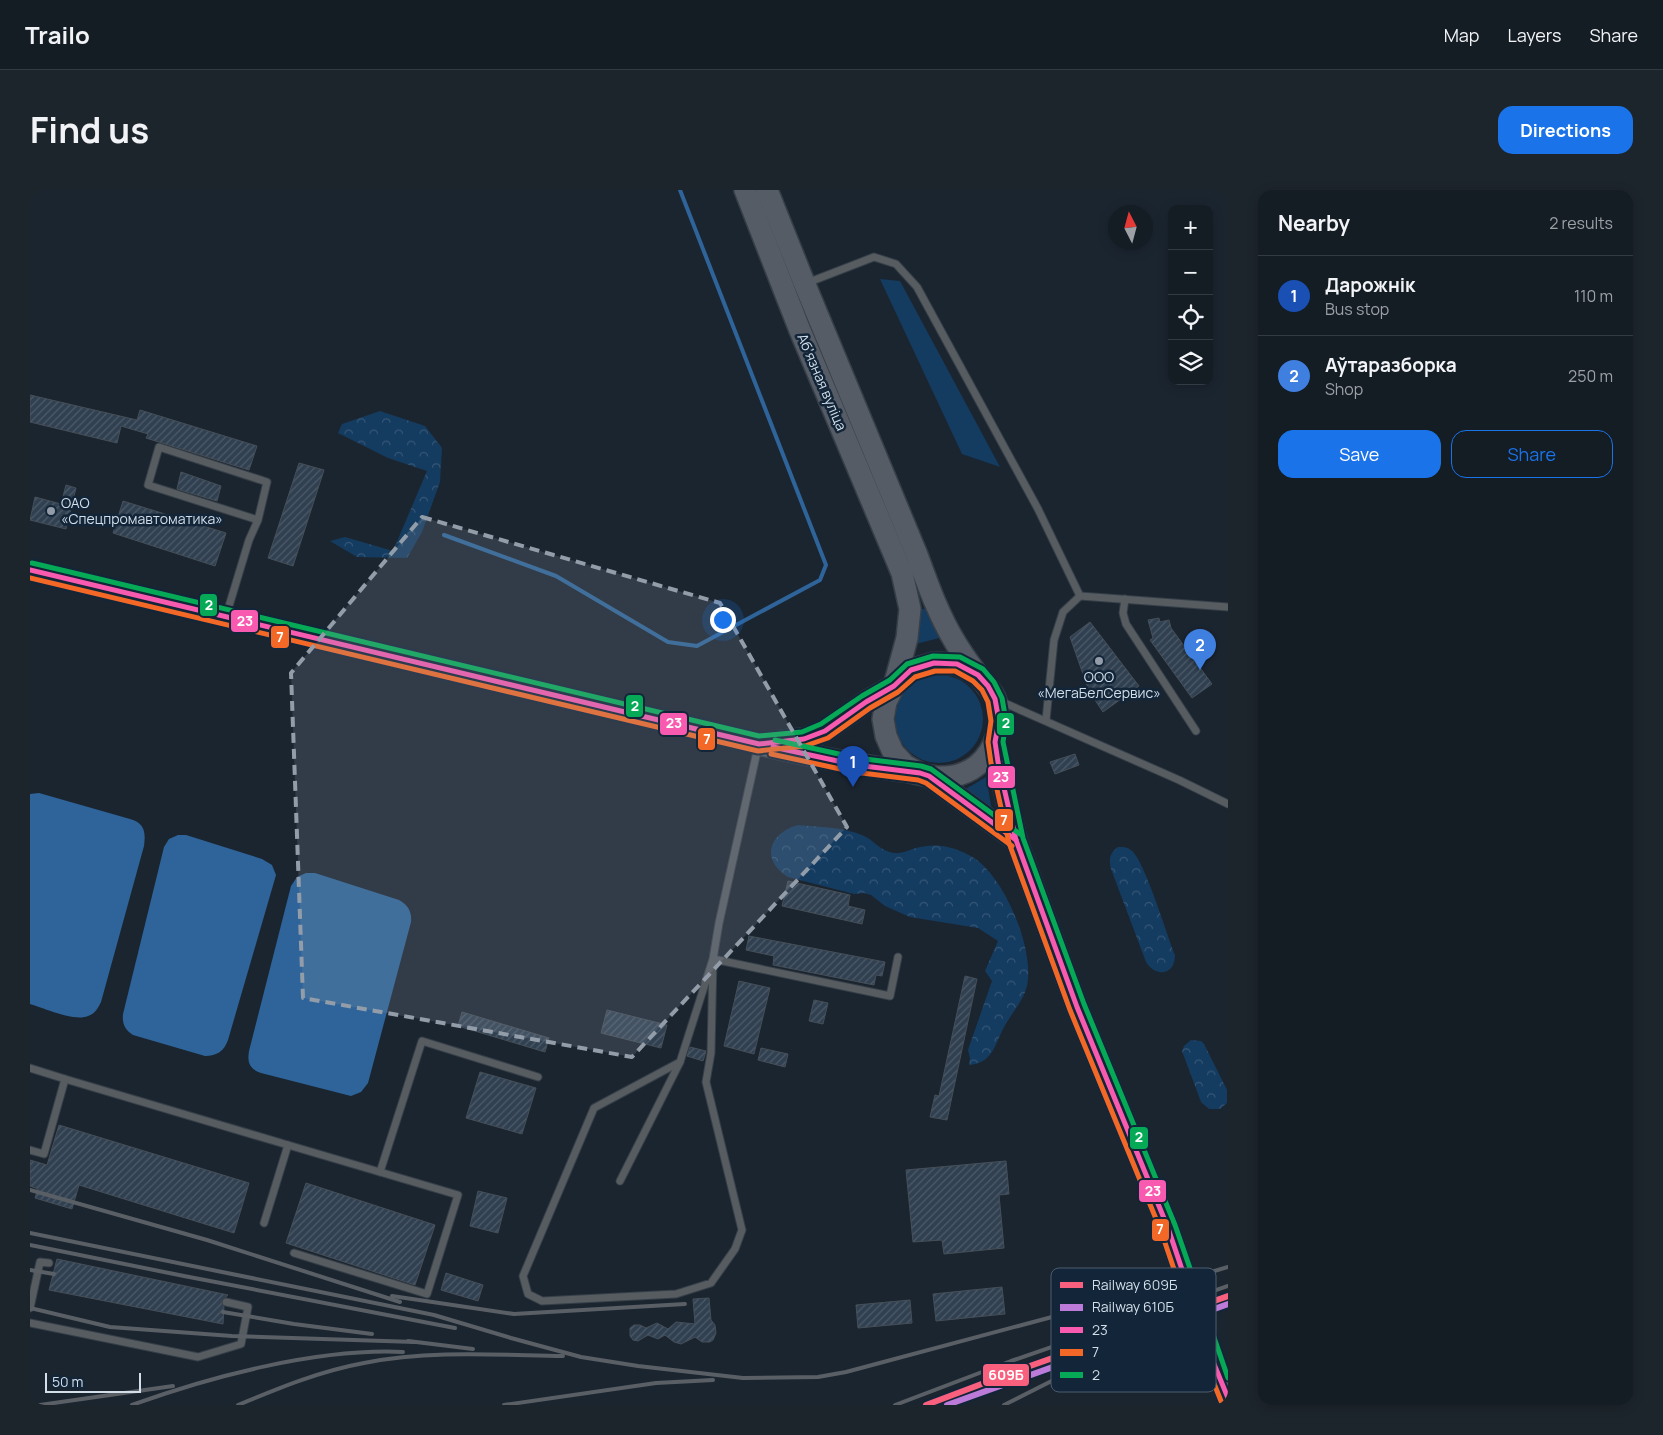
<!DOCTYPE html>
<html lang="en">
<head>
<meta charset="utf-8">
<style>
	:root { --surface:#141c24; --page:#1d252c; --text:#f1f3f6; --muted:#9da1a6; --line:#333a41; --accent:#1a73e8 }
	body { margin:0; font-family:Manrope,sans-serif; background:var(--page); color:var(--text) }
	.controls { position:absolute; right:15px; top:15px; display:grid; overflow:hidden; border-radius:10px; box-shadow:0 2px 12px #0003 }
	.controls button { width:45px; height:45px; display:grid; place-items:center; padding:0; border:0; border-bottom:1px solid var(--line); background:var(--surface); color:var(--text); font:25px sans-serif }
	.compass { position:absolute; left:1078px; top:15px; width:45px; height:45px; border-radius:50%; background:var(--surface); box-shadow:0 2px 12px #0003; rotate:354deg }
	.scale { position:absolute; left:15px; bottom:12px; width:96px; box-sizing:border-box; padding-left:5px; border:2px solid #d2deea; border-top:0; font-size:14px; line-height:18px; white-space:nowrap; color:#d2deea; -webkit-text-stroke:4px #132538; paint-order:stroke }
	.you { position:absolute; left:692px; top:429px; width:18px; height:18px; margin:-12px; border:4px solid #fff; border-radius:50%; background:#1a73e8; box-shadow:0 0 0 8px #1a73e833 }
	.badge { display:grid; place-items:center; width:32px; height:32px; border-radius:50%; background:var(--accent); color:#fff; font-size:16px; font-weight:700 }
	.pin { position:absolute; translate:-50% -41px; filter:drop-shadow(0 1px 2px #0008) }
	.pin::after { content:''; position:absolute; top:26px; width:18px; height:15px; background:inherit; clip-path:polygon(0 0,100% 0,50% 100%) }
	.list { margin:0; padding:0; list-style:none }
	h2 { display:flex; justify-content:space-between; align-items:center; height:65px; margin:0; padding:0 20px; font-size:21px }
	h2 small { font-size:16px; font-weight:400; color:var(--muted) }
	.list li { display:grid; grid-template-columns:32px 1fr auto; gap:15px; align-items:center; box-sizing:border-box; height:80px; padding:0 20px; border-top:1px solid var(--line) }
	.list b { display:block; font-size:19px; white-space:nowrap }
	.list p { margin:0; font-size:16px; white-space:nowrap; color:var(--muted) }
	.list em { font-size:16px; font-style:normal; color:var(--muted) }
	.actions { display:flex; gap:10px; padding:15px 20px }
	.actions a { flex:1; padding:11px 0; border:1px solid var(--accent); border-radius:15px; text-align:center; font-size:18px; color:var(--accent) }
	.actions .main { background:var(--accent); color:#fff }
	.icon { flex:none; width:28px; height:28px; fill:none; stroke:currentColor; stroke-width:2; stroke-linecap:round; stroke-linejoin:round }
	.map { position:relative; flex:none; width:1198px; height:1215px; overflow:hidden; border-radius:15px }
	header { display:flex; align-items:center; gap:30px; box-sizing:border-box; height:70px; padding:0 25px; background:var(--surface); border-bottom:1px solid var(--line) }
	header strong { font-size:24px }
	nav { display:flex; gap:28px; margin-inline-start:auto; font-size:18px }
	.intro { display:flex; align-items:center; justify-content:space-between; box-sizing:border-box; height:120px; padding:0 30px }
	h1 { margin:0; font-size:35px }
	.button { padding:12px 22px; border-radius:15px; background:var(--accent); color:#fff; font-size:18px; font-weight:700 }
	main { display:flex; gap:30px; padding:0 30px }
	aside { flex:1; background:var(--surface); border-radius:15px; box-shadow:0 2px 12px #0003 }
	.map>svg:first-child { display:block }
</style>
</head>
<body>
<header>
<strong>Trailo</strong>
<nav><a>Map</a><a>Layers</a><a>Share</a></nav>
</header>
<div class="intro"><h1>Find us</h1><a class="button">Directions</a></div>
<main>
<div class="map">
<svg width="1198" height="1215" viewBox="0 0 1198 1215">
	<defs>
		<pattern id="forest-crowns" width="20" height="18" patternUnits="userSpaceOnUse" patternTransform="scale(1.25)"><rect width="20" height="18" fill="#143b60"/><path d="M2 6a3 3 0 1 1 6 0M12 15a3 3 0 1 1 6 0" fill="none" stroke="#355777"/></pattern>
		<pattern id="building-hatch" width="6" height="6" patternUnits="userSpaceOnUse" patternTransform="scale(1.25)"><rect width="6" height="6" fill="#304050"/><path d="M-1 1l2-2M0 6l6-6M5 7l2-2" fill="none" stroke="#4d5b69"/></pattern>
	</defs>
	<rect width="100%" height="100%" fill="#1b2530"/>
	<!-- green -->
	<g fill="#143b60">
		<polygon points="850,89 870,91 970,277 932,264"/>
		<polygon points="897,418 913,447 886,454 888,420"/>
		<circle cx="909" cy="529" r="44"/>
		<polygon points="956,587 963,626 934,600"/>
	</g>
	<!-- forest -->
	<g fill="url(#forest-crowns)">
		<polygon points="350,221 395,236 412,258 410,292 392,342 377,368 327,367 300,351 315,347 363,361 397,281 358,268 308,243 312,234"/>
		<path d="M768,635c21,2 43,2 64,10 11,4 19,17 32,18 8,1 15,-3 22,-5 21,-6 40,-1 58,10 31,20 61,92 53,128 -4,16 -17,29 -24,43 -9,18 -11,34 -34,36l1,-7 -2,-8 24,-69 -7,-10 13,-30 -20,-13 -68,-11 -25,-11 -14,-11 -7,-2 -10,1 -66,-17c-28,-17 -19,-44 10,-52z"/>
		<path d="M1088,657c6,0 10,0 14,4 13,11 35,84 43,104 0,20 -19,23 -29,7l-35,-93c-2,-9 -2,-16 7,-22z"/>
		<polygon points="1161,850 1171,851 1174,854 1197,900 1197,913 1190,919 1179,919 1171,912 1152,861 1154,856"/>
	</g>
	<!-- water -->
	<g fill="#2e6499">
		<path d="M9,603l91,26c14,4 16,12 14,27l-43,156c-3,6 -6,12 -13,14 -14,6 -44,-8 -58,-12v-210z"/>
		<path d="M148,645h8l76,24 10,6 4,10 -48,165c-4,11 -11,16 -23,16l-72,-21c-8,-5 -11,-11 -10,-21l41,-167 5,-8z"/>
		<path d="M276,683h9l84,27c9,5 13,12 12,22l-43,161 -7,9 -10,4 -90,-23c-11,-4 -14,-10 -12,-22l42,-165 6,-9z"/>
	</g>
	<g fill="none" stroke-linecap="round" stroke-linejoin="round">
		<!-- stream -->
		<polyline stroke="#2e6499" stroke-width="4" points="414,345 526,386 638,452 667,456 790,390 796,375 650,0"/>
	</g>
	<!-- building -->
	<g fill="url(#building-hatch)" stroke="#464f58">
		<polygon points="0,205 107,230 110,220 227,256 219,280 116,248 118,244 91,236 87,253 0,232"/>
		<polygon points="269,273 294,280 263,376 238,368"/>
		<polygon points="151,282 191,296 187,311 147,299"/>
		<polygon points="36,295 46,298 36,339 0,330 5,307 31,314"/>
		<polygon points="93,311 196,343 185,376 83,343"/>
		<polygon points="1129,428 1130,432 1139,430 1141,438 1182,494 1162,508 1120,450 1123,448 1118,430"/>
		<polygon points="1060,432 1109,496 1073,522 1059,501 1040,447"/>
		<polygon points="1045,564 1049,575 1025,584 1020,572"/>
		<polygon points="758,691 820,705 818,716 835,720 832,734 752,716"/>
		<polygon points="719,746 855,772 852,786 846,785 844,795 743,775 744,766 716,760"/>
		<polygon points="935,786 947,789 917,930 900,927 905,905 909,906"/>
		<polygon points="709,791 740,798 724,864 694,856"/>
		<polygon points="784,810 798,813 793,834 779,831"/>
		<polygon points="577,820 637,835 631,858 571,843"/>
		<polygon points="432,822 519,848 515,862 428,836"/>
		<polygon points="660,857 676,861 673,871 657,866"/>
		<polygon points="731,858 758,864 755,877 728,870"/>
		<polygon points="450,882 506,898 492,944 436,928"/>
		<polygon points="29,935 219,993 204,1043 49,995 42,1019 5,1008 8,999 0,996 0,970 17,975"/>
		<polygon points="976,971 979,1004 969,1005 974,1058 914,1064 912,1050 883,1052 876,980"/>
		<polygon points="276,993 405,1035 385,1095 256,1053"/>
		<polygon points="448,1001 477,1008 468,1043 440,1036"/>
		<polygon points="27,1069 198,1105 191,1111 194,1117 193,1134 19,1100"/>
		<polygon points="416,1083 453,1095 448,1111 411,1100"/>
		<polygon points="972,1097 975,1124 906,1131 903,1104"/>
		<polygon points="679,1108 681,1130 685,1135 686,1143 683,1150 680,1152 672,1152 665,1147 651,1154 644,1152 635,1145 628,1149 618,1145 608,1151 603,1150 600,1146 600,1138 604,1135 610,1135 616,1138 627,1133 638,1139 646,1132 665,1134 663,1109"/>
		<polygon points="880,1110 882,1133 828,1138 826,1115"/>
	</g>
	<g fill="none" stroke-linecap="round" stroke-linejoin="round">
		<defs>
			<g id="service">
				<polyline points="782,91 844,67 866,74 887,97 1008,319 1050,406 1198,417"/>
				<polyline points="1095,409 1093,423 1096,434 1166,541"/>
				<polyline points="196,426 219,350 228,330 237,292 129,257 118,295 228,330"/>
				<polyline points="970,511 1149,590 1198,614"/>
				<polyline points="1016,530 1024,450 1033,422 1050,406"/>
				<polyline points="728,557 689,733 683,769 650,872 564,918 493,1086 498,1104 512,1111 646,1104 681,1093 705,1059 712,1040 676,892 681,863 683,769 860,806 868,767"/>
				<polyline points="0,878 35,889"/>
				<polyline points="0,960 14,964 35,889 258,955"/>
				<polyline points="350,982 392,851 508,887"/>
				<polyline points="590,991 650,872"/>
				<polyline points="234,1033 258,955 428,1005 397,1104 264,1063"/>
				<polyline points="0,1118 10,1072 19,1073"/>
				<polyline points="0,1133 168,1167 211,1154 218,1117 196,1112"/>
			</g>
			<polyline id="minor" points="0,380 729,554"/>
			<g id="primary">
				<polyline points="715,0 769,138 872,383 880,419 877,448 864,496 856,512 853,529 856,546 863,562 875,575 889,583"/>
				<polyline points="746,552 774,549 795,541 836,512 864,496 881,480 904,473 927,474 948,485"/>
				<polyline points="965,552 968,572 986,650 1047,817 1138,1038"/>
				<path d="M729,554c48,11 96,21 145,27 13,2 27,7 41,6 40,-2 61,-40 51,-76 -3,-10 -11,-17 -17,-25 -9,-10 -17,-23 -24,-34 -17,-28 -27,-57 -38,-87l-114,-275 -36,-90"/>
				<polyline points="899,586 986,650"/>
				<polyline points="1184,1174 1198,1208"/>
			</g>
		</defs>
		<!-- service casing -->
		<use href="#service" stroke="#363f48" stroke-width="9"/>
		<!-- minor casing -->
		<use href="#minor" stroke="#363f48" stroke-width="16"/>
		<!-- primary casing -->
		<use href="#primary" stroke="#363f48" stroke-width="24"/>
		<!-- service -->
		<use href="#service" stroke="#575c61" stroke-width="7"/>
		<!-- minor -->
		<use href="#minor" stroke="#575c61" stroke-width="14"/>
		<!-- primary -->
		<use href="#primary" stroke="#565c66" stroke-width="21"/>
		<!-- rail -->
		<g stroke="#595f65" stroke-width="4">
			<polyline points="0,1000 177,1050 370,1112"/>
			<polyline points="0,1043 404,1125 481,1148 551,1167 608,1176 713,1188 788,1187 816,1182 1093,1108 1198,1077"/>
			<polyline points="0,1055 154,1086 425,1138"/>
			<polyline points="0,1080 24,1084"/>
			<polyline points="362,1106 484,1124 655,1114"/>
			<polyline points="0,1118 80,1137 202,1146 385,1152"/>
			<polyline points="193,1122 264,1134 342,1144"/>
			<polyline points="378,1151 443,1159"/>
			<polyline points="10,1215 143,1196"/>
			<path d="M102,1215c80,-29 187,-57 271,-53"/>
			<path d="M208,1215c41,-17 82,-34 126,-42 66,-13 133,-8 199,-7"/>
			<polyline points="474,1215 626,1193 683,1190"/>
			<polyline points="865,1215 981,1171 1198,1096"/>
			<polyline points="974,1215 1073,1165 1198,1115"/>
		</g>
		<defs>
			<polyline id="primary-bridge" points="1138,1038 1184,1174"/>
		</defs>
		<!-- primary-bridge casing -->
		<use href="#primary-bridge" stroke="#363f48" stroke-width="24" stroke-linecap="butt"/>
		<!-- primary-bridge -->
		<use href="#primary-bridge" stroke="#565c66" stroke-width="21"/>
		<defs>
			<g id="bus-1">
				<polyline points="0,380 729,554 774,549 795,541 836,512 864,496 881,480 904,473 927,474 948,485 958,496 965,509 969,531 965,552 968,572 986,650 1047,817 1138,1038 1184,1174 1198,1208"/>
				<polyline points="743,557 826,575 890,583 899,586 986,650"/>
			</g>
			<g id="bus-2">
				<polyline points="0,388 728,561 775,556 798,548 840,518 868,502 885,487 905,481 925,481 943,491 952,500 958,512 961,531 958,552 961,573 979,653 1040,820 1131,1041 1177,1176 1191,1211"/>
				<polyline points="741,564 824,582 888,590 896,593 982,656"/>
			</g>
			<g id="bus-3">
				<polyline points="2,373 729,546 772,542 791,534 832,506 860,490 877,474 903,466 930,467 953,479 964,492 972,508 976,531 973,552 993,648 1054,814 1145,1035 1198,1188"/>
				<polyline points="745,550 827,568 891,576 901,579 990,644"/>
			</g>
		</defs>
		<!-- bus-1 casing -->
		<use href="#bus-1" stroke="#132538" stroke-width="9"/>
		<!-- bus-2 casing -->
		<use href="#bus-2" stroke="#132538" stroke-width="9"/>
		<!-- bus-3 casing -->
		<use href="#bus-3" stroke="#132538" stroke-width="9"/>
		<!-- bus-1 -->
		<use href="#bus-1" stroke="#f75aaf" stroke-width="5"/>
		<!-- bus-2 -->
		<use href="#bus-2" stroke="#f36827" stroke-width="5"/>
		<!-- bus-3 -->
		<use href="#bus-3" stroke="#06aa56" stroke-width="5"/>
		<defs>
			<polyline id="rail-1" points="896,1215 986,1181 1198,1106"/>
			<polyline id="rail-2" points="917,1215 1198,1114"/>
		</defs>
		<!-- rail-1 casing -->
		<use href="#rail-1" stroke="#132538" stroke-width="10"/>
		<!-- rail-2 casing -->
		<use href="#rail-2" stroke="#132538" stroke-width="10"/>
		<!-- rail-1 -->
		<use href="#rail-1" stroke="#f8607d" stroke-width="6"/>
		<!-- rail-2 -->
		<use href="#rail-2" stroke="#bd7bd9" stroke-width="6"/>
	</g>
	<!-- marked area -->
	<path fill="#929da9" fill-opacity="0.2" stroke="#929da9" stroke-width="4" stroke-dasharray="10 6" stroke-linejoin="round" d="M392,327l298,86 127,224 -215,230 -329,-59 -12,-325z"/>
	<!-- markers -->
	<g fill="#929da9" stroke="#132538" stroke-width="2">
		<circle cx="21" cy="321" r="5"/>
		<circle cx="1069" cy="471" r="5"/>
	</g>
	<g text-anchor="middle" stroke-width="5" stroke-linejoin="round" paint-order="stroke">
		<!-- street labels -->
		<g font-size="14" fill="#d2deea" stroke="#132538">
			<text transform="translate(792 192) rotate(67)" y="5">Абʼязная вуліца</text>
		</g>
		<!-- poi labels -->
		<g font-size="14" fill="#d2deea" stroke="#132538" text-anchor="start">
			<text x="31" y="318">ОАО<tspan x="31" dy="16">«Спецпромавтоматика»</tspan></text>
			<text x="1069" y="492" text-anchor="middle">ООО<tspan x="1069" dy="16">«МегаБелСервис»</tspan></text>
		</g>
	</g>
	<!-- legend -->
	<rect x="1021" y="1078" width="165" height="124" rx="8" fill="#132538" stroke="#4c5c6d" stroke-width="1"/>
	<rect x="1030" y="1092" width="23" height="6" fill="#f8607d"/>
	<rect x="1030" y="1114" width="23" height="7" fill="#bd7bd9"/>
	<rect x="1030" y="1137" width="23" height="6" fill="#f75aaf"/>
	<rect x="1030" y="1159" width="23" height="7" fill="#f36827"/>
	<rect x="1030" y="1182" width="23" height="6" fill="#06aa56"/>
	<g font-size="14" fill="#d2deea">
		<text x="1062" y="1100">Railway 609Б</text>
		<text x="1062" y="1122">Railway 610Б</text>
		<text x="1062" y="1145">23</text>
		<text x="1062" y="1167">7</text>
		<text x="1062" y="1190">2</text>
	</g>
	<g stroke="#132538" stroke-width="2">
		<rect x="169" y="403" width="19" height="24" rx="5" fill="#06aa56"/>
		<rect x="200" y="419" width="29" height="24" rx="5" fill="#f75aaf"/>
		<rect x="240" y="435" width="20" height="24" rx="5" fill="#f36827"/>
		<rect x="595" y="504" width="19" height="24" rx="5" fill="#06aa56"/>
		<rect x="966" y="522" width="19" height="24" rx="5" fill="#06aa56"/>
		<rect x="629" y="522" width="29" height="24" rx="5" fill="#f75aaf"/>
		<rect x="667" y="537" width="19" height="24" rx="5" fill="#f36827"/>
		<rect x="957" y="575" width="29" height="24" rx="5" fill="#f75aaf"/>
		<rect x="964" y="618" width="20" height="24" rx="5" fill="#f36827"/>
		<rect x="1099" y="936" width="20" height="24" rx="5" fill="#06aa56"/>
		<rect x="1108" y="989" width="29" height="24" rx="5" fill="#f75aaf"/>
		<rect x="1121" y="1028" width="19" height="24" rx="5" fill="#f36827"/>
		<rect x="952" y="1173" width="48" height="24" rx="5" fill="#f8607d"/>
	</g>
	<g font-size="14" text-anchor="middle" font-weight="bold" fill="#fff">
		<text x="179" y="420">2</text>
		<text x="215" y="436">23</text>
		<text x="250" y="452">7</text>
		<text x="605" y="521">2</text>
		<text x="976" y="538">2</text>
		<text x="644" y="538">23</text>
		<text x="677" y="554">7</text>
		<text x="971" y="592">23</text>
		<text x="974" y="635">7</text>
		<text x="1109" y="952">2</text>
		<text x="1123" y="1006">23</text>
		<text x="1130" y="1044">7</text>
		<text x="976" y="1190">609Б</text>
	</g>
</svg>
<div class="controls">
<button>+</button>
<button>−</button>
<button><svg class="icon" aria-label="locate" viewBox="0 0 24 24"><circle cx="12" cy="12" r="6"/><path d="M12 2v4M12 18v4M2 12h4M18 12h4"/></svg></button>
<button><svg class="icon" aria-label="layers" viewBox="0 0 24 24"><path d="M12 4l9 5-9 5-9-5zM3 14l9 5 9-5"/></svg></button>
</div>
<svg class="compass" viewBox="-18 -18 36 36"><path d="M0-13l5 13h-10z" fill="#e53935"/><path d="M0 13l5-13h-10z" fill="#9da1a6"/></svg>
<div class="scale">50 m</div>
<div class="you"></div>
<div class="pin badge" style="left:823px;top:597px;background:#1a4fb4">1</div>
<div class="pin badge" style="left:1170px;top:480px;background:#3f7fe0">2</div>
</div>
<aside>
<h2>Nearby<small>2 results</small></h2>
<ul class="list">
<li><span class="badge" style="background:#1a4fb4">1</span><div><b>Дарожнік</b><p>Bus stop</p></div><em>110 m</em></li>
<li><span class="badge" style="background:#3f7fe0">2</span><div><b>Аўтаразборка</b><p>Shop</p></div><em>250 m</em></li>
</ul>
<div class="actions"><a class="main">Save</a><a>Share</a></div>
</aside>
</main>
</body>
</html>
